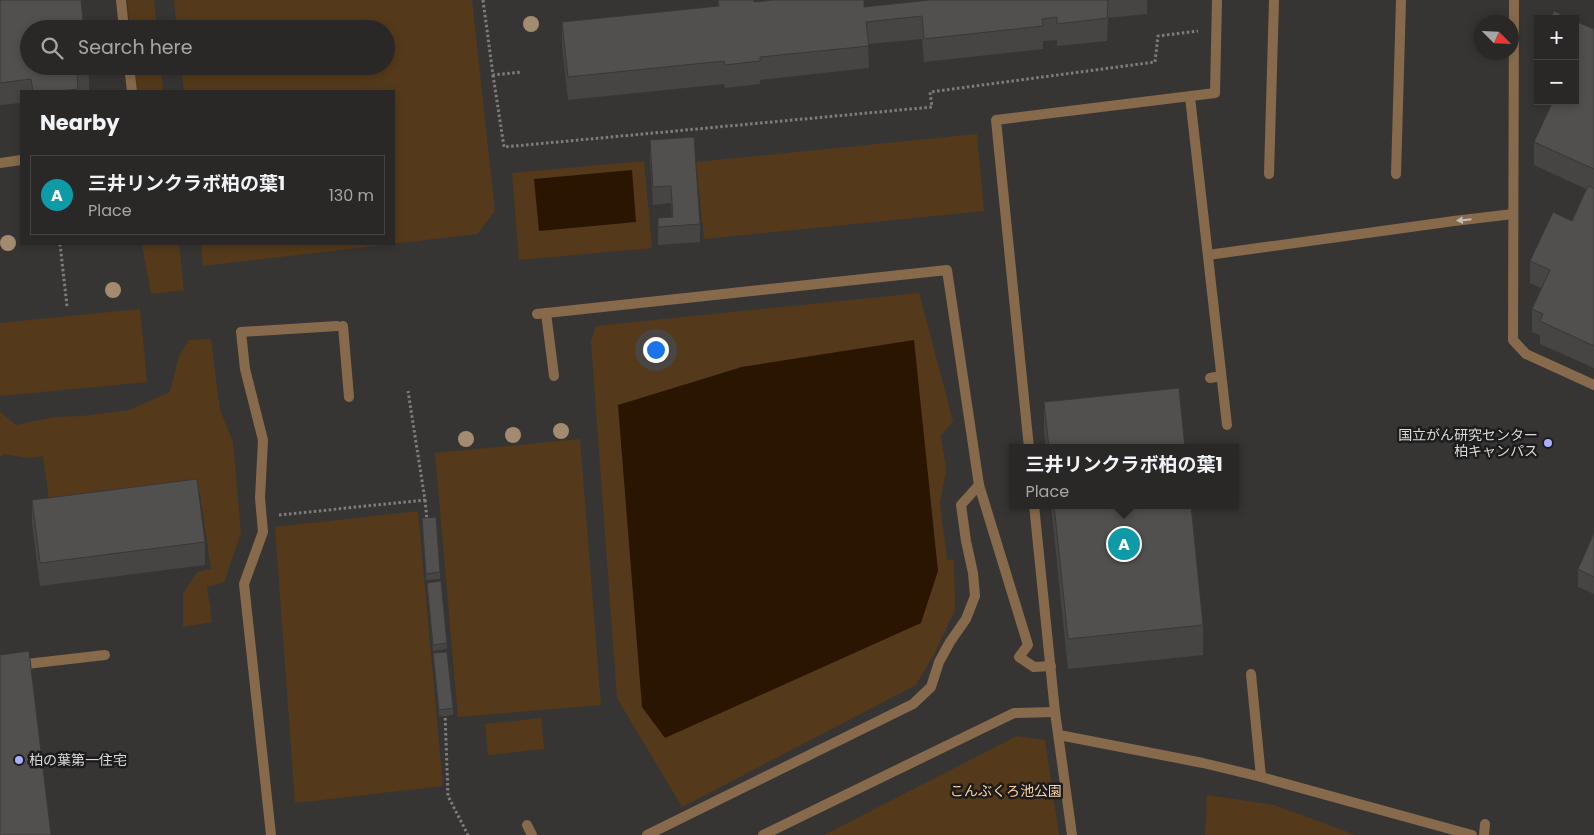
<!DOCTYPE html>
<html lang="en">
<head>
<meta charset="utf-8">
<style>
	:root { --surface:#292826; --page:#353432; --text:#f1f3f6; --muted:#a5a6a7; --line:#454443; --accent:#a8b0fc }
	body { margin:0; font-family:Poppins,"Noto Sans JP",sans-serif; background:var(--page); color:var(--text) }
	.controls { position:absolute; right:15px; top:15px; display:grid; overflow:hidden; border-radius:0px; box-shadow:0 2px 8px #0003 }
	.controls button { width:45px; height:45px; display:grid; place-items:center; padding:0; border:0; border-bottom:1px solid var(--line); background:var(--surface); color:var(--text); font:25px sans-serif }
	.compass { position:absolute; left:1474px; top:15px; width:45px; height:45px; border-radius:50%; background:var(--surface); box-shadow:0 2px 8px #0003; rotate:114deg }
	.you { position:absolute; left:655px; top:349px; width:18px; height:18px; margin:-12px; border:4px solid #fff; border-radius:50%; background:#1a73e8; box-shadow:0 0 0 8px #1a73e833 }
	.badge { display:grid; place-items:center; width:32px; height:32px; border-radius:50%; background:var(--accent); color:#fff; font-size:16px; font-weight:700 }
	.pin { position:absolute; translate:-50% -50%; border:2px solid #fff; box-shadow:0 1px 5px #0006 }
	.popup { position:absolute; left:1009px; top:444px; width:230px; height:65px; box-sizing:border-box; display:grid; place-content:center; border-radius:0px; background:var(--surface); filter:drop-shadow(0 1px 4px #0005); font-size:16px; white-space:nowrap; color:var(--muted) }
	.popup b { font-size:19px; color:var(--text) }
	.popup::after { content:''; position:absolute; left:50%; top:100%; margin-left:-10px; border:10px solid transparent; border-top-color:var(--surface) }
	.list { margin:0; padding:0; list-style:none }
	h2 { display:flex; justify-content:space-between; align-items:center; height:65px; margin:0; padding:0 20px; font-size:21px }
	h2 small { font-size:16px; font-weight:400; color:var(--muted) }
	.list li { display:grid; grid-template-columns:32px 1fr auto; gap:15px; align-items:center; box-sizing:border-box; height:80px; margin:0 10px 10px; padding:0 10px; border:1px solid var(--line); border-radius:0px }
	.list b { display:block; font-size:19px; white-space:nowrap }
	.list p { margin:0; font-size:16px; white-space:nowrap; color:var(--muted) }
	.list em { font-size:16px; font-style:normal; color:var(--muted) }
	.icon { flex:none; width:28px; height:28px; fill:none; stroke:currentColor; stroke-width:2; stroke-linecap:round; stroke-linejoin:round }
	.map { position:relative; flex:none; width:1594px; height:835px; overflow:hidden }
	.search { position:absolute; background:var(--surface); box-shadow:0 2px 8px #0003; left:20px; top:20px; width:375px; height:55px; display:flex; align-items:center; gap:12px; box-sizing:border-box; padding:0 18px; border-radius:28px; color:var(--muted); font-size:19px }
	.panel { position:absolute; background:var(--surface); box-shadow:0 2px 8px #0003; left:20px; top:90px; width:375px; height:155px; border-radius:0px }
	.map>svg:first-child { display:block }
</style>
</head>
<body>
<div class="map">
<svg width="1594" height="835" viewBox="0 0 1594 835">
	<rect width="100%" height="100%" fill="#373533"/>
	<!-- green -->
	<g fill="#543a1a" fill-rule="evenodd">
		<polygon points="127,0 154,0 157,29 130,29"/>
		<polygon points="174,0 472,0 495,211 477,234 203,266 201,244 394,244 394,91 184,91 181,66 386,66 386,29 177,29"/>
		<polygon points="134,66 161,66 163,91 137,91"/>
		<polygon points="977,134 984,211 704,239 696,162"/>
		<polygon points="644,161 652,248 519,260 512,173"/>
		<polygon points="142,244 179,244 184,290 151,294"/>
		<path d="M919,293l34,128 -12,15 5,34 -6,34 7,56 7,-1 1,51 -22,46 -17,29 -234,122 -65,-109 -26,-357 5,-15zM914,341l-295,64 123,-38z"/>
		<polygon points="140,309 147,382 0,396 0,323"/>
		<polygon points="211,339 220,410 233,442 241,533 224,582 207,587 212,622 183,627 183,594 197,572 211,569 200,493 50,508 43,456 28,458 4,454 0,457 0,412 16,425 54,417 82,416 129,410 170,392 179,356 189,340"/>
		<polygon points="580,439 601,705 458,717 435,453"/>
		<polygon points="418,511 443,786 295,803 275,527"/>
		<polygon points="541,718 544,749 488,755 485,724"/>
		<polygon points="1017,736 1045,740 1059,835 824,835"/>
		<polygon points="1207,795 1274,805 1356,835 1205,835"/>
	</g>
	<!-- water -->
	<g fill="#2a1500">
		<polygon points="632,170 636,222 539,231 534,179"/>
		<polygon points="914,340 938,571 921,623 665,738 642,707 618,405 742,367"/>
	</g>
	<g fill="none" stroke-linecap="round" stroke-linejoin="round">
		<!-- path -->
		<g stroke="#7e7d7b" stroke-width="3" stroke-dasharray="2.5 2.5" stroke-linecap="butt">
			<polyline points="483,0 493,75 522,72"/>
			<polyline points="493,75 504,147 932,107 930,92 1155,62 1158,36 1198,31"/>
			<polyline points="60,244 67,306"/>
			<polyline points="425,500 427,520"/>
			<polyline points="279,515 425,500 408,391"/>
			<polyline points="445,713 448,796 468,835"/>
		</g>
		<!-- lane -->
		<g stroke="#866a4b" stroke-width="10">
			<polyline points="121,0 124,29"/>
			<polyline points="1514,0 1513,340 1526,354 1594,385"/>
			<polyline points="129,66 132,91"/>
			<polyline points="1190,97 1227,425"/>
			<polyline points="0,163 21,160"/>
			<polyline points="1269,174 1274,0"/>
			<polyline points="1396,174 1401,0"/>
			<polyline points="1208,255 1454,221 1513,214"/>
			<polyline points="546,313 554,376"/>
			<polyline points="537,314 947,270 979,485"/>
			<polyline points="343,326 349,397"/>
			<polyline points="1210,378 1221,376"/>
			<polyline points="0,667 105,655"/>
			<polyline points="1251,674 1261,777"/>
			<polyline points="1059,735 1203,763 1261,777 1472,835"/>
			<polyline points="527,825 532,835"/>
			<polyline points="271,835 244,584 263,532 260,498 263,440 245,369 241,332 337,326"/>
			<polyline points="647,835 913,704 931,687 939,662 950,642 966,619 975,596 973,573 966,541 961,505 979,485 1028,645 1019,657 1034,667 1051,666"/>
			<polyline points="1484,835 1485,824"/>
		</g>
		<!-- street -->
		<g stroke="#866a4b" stroke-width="10">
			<polyline points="1029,448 996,120 1215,93 1217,0"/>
			<polyline points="1034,505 1055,712 1072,835"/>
			<polyline points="763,835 1014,713 1055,712"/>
		</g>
	</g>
	<!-- trees -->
	<g fill="#a38b71">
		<circle cx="531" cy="24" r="8"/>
		<circle cx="8" cy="243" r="8"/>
		<circle cx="113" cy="290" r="8"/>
		<circle cx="561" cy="431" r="8"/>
		<circle cx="513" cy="435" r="8"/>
		<circle cx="466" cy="439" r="8"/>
	</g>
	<!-- wall -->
	<g fill="#474543">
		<polygon points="0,0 89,72 89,91 21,91 21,103 0,105"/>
		<polygon points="718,0 864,7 930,0 1147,0 1147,14 1108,18 1107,41 1057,46 1057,40 1043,41 1043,49 924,62 922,39 868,44 869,68 760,80 760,84 725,88 724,84 568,100 562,45 562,22 718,6"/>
		<polygon points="1594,29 1594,368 1540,344 1540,335 1532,332 1532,309 1541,288 1530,283 1530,261 1572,221 1586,189 1534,165 1534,142"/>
		<polygon points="1538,46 1538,70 1537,70"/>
		<polygon points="650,140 700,224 700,242 658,245 658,218 672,217 671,203 653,205 650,158"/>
		<polygon points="1044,402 1185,448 1046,448 1044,432"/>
		<polygon points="32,500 205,542 205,565 40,586 32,523"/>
		<polygon points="1051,505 1191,505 1203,625 1203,655 1068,669"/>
		<polygon points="422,518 440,572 440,579 426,580"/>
		<polygon points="1594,533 1594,594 1578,587 1578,569"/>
		<polygon points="427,583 447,643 447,649 433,651"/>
		<polygon points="433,653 453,708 453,715 439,716"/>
	</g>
	<!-- building -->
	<g fill="#52504e" stroke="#393837">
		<polygon points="0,0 81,0 84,29 29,29 29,66 88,66 89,72 77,74 78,89 59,91 33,91 31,79 0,83"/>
		<polygon points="718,0 754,0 754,2 774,0 864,0 864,7 930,0 1108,0 1107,18 1057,24 1057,17 1042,19 1043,26 924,39 922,16 866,22 869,46 760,57 760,61 725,65 724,61 568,77 562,22 719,6"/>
		<polygon points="1554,11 1571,19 1550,19"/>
		<polygon points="1575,21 1594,29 1594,169 1534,142 1553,101 1575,101"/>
		<polygon points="694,137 700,224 658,227 658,218 673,217 671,186 653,187 650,140"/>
		<polygon points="1588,186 1594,188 1594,346 1540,321 1543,314 1532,309 1550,270 1530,261 1553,212 1572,221"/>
		<polygon points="1179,388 1185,448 1049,448 1044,402"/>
		<polygon points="197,479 205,542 40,563 32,500"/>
		<polygon points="1054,505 1191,505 1203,625 1068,639"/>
		<polygon points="436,517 440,572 426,574 422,518"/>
		<polygon points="1594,533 1594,577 1578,569"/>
		<polygon points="441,581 447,643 433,645 427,583"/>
		<polygon points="29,651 51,835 0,835 0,655"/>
		<polygon points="447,652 453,708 439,710 433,653"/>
	</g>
	<!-- one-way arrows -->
	<defs><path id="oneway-solid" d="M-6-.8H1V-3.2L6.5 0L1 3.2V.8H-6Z" transform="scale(1.25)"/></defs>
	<use fill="#c5bdb5" href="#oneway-solid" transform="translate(1464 220) rotate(174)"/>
	<!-- markers -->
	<g fill="#a8b0fc" stroke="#1d1c1c" stroke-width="2">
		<circle cx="1548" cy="443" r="5"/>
		<circle cx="19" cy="760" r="5"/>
	</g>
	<g text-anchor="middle" stroke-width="5" stroke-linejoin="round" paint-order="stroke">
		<!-- poi labels -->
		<g font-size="14" fill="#dad9d8" stroke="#1d1c1c" text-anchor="end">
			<text x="1538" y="440">国立がん研究センター<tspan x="1538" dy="16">柏キャンパス</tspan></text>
			<text x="29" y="765" text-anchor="start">柏の葉第一住宅</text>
		</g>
		<!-- park labels -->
		<g font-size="14" fill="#fcd1a3" stroke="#1d1c1c">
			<text x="1006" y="796">こんぶくろ池公園</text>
		</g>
	</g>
</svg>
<div class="controls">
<button>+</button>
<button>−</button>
</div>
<svg class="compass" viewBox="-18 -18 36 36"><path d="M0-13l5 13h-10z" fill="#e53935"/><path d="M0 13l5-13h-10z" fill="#a5a6a7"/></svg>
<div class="you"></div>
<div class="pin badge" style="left:1124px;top:544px;background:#0f9aa8">A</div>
<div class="popup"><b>三井リンクラボ柏の葉1</b>Place</div>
<div class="search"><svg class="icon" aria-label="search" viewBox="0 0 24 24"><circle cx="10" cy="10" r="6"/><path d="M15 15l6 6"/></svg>Search here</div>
<section class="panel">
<h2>Nearby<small></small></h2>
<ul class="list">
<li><span class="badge" style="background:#0f9aa8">A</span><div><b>三井リンクラボ柏の葉1</b><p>Place</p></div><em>130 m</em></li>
</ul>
</section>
</div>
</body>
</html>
